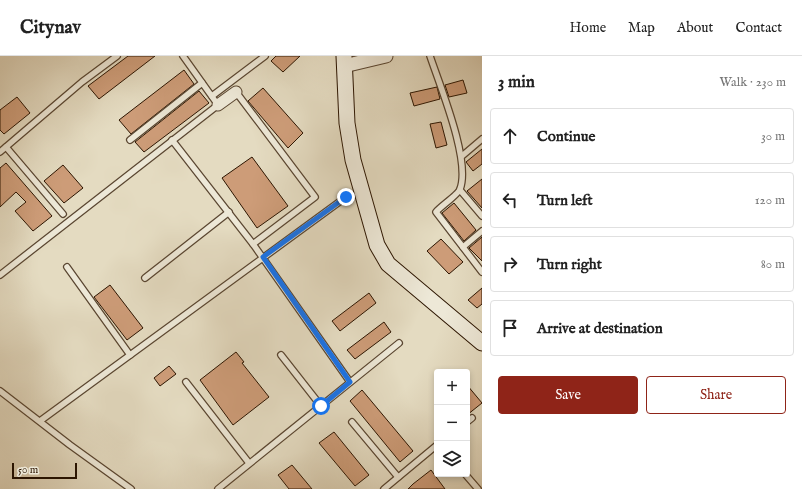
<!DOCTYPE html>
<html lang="en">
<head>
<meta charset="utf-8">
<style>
	:root { --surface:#fff; --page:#f2f2f2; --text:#222; --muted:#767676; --line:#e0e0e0; --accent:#8f2418 }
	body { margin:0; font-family:"IM FELL English",serif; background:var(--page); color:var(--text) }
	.controls { position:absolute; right:12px; bottom:12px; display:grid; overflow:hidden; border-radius:4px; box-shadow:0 2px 6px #0003 }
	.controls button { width:36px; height:36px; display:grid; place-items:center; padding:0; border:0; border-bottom:1px solid var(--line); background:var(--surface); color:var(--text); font:20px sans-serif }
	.scale { position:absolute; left:12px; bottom:10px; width:65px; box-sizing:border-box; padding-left:4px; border:2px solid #2c1501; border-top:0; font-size:11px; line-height:14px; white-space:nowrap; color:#2c1501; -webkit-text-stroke:3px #ede8d7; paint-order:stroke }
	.stop { position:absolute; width:12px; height:12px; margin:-9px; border:3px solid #1a73e8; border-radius:50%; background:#fff }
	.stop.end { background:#1a73e8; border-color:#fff; box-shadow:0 1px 4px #0008 }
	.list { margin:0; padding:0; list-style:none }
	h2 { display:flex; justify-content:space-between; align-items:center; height:52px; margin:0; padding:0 16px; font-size:17px }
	h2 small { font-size:13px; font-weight:400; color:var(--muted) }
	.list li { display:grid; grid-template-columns:26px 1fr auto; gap:12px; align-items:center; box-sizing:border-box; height:56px; margin:0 8px 8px; padding:0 8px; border:1px solid var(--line); border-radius:4px }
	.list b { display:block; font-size:15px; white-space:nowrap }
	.list em { font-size:13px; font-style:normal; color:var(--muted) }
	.actions { display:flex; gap:8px; padding:12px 16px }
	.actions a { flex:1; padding:9px 0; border:1px solid var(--accent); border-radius:4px; text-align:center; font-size:14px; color:var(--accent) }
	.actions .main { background:var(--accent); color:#fff }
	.icon { flex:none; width:22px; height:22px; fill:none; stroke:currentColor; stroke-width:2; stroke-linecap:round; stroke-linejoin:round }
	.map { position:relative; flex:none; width:482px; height:433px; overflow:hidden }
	header { display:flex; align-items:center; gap:24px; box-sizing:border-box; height:56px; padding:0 20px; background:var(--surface); border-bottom:1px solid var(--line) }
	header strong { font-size:19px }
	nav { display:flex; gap:22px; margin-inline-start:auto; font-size:14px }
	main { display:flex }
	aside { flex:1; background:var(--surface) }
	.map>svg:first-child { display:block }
</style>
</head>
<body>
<header>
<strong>Citynav</strong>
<nav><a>Home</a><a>Map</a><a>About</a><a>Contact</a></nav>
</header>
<main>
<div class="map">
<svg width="482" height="433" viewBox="0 0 482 433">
	<rect width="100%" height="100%" fill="#e4dbc1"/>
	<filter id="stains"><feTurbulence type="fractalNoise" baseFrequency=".005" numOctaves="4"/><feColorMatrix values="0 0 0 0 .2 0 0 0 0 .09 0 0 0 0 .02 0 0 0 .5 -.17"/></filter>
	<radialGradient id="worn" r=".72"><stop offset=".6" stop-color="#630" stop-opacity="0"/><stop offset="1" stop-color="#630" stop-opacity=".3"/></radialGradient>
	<!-- building -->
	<g fill="#cd9c78" stroke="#2c1501">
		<polygon points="128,0 155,0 99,43 88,30"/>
		<polygon points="276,0 300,0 283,16 271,5"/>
		<polygon points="184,14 194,28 131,78 119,64"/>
		<polygon points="463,24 467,37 449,41 445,29"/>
		<polygon points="437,31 440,43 414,50 410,37"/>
		<polygon points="263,32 303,77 288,92 248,45"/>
		<polygon points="199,35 209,47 144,96 135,86"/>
		<polygon points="17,41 30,57 4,78 0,74 0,54"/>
		<polygon points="441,66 447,89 436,92 430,68"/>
		<polygon points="482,93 482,108 473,115 466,106"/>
		<polygon points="252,101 288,150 257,172 222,122"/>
		<polygon points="6,107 52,160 33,175 15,155 26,146 16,136 0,151 0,112"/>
		<polygon points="63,109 83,132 64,147 44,125"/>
		<polygon points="482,123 482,152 467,135"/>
		<polygon points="454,147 476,174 464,185 442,157"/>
		<polygon points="482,181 482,205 469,192"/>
		<polygon points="441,183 463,206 449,218 427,195"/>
		<polygon points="110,229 143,272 127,284 94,241"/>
		<polygon points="482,232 482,248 477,252 468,244"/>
		<polygon points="369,237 376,247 340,275 332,265"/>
		<polygon points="384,266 391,276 355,303 347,294"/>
		<polygon points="236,296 244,306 242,307 269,341 233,369 200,324"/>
		<polygon points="169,310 176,318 160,330 154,322"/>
		<polygon points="467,329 482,347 467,359"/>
		<polygon points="362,334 413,395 400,406 350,345"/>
		<polygon points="334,376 369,419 355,430 319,387"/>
		<polygon points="292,409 312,433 289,433 278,419"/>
		<polygon points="431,414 445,433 408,433 413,428"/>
	</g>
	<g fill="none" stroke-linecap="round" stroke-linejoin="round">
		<defs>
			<g id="service">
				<path d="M430,0c10,30 41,105 30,133 -1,5 -19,17 -24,23l46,60"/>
				<polyline points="236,36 315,141 253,188"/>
				<polyline points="212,40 265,0"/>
				<polyline points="130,84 202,27"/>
				<polyline points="172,84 253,188 350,326"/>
				<polyline points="6,91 63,158"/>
				<polyline points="0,96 82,26 117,0"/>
				<polyline points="462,100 482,83"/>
				<polyline points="460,134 482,160"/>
				<polyline points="463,191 482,175"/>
				<polyline points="67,211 130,299"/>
				<polyline points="0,219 218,49 183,0"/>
				<polyline points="145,222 229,156"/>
				<polyline points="281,299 321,350"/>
				<polyline points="186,326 249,407"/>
				<polyline points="0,335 70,389 131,433"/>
				<polyline points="40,365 346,141"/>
				<polyline points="352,366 398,421"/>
				<polyline points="467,366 472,362"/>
				<polyline points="465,418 478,433"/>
				<polyline points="218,433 399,287"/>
				<polyline points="384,433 437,389"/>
			</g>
			<polyline id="minor" points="218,49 236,36"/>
			<polyline id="tertiary" points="344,10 386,0"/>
			<polyline id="secondary" points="344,0 347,67 353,104 377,189 388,208 482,287"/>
		</defs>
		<!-- service casing -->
		<use href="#service" stroke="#5a4631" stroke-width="8"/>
		<!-- minor casing -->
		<use href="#minor" stroke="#5a4631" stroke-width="13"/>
		<!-- tertiary casing -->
		<use href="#tertiary" stroke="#5a4631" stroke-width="15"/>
		<!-- secondary casing -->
		<use href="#secondary" stroke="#2c1501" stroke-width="17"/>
		<!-- service -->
		<use href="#service" stroke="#ede8d7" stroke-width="5.5"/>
		<!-- minor -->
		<use href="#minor" stroke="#ede8d7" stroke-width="11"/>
		<!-- tertiary -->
		<use href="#tertiary" stroke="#ede8d7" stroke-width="13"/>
		<!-- secondary -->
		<use href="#secondary" stroke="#ede8d7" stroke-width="15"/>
	</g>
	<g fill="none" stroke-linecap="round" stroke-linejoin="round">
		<!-- route -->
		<polyline stroke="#1a73e8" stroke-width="5" points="321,350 350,326 263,201 346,141"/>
	</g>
	<rect width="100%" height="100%" filter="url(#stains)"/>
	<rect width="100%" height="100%" fill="url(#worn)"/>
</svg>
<div class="controls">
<button>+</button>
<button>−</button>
<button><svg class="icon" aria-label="layers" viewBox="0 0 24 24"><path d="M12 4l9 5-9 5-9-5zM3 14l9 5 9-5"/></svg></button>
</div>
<div class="scale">50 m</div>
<div class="stop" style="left:321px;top:350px"></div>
<div class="stop end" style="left:346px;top:141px"></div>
</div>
<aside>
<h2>3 min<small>Walk · 230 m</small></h2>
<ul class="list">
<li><svg class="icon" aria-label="ahead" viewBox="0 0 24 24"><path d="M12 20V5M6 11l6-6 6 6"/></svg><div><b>Continue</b></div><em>30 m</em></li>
<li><svg class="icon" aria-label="left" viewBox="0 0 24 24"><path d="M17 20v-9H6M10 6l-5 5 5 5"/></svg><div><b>Turn left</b></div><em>120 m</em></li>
<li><svg class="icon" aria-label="right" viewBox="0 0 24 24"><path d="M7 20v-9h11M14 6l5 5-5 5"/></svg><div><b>Turn right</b></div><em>80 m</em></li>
<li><svg class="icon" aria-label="arrive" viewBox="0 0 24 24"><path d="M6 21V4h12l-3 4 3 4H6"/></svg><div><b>Arrive at destination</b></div></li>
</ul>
<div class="actions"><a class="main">Save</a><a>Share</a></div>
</aside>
</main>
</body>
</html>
